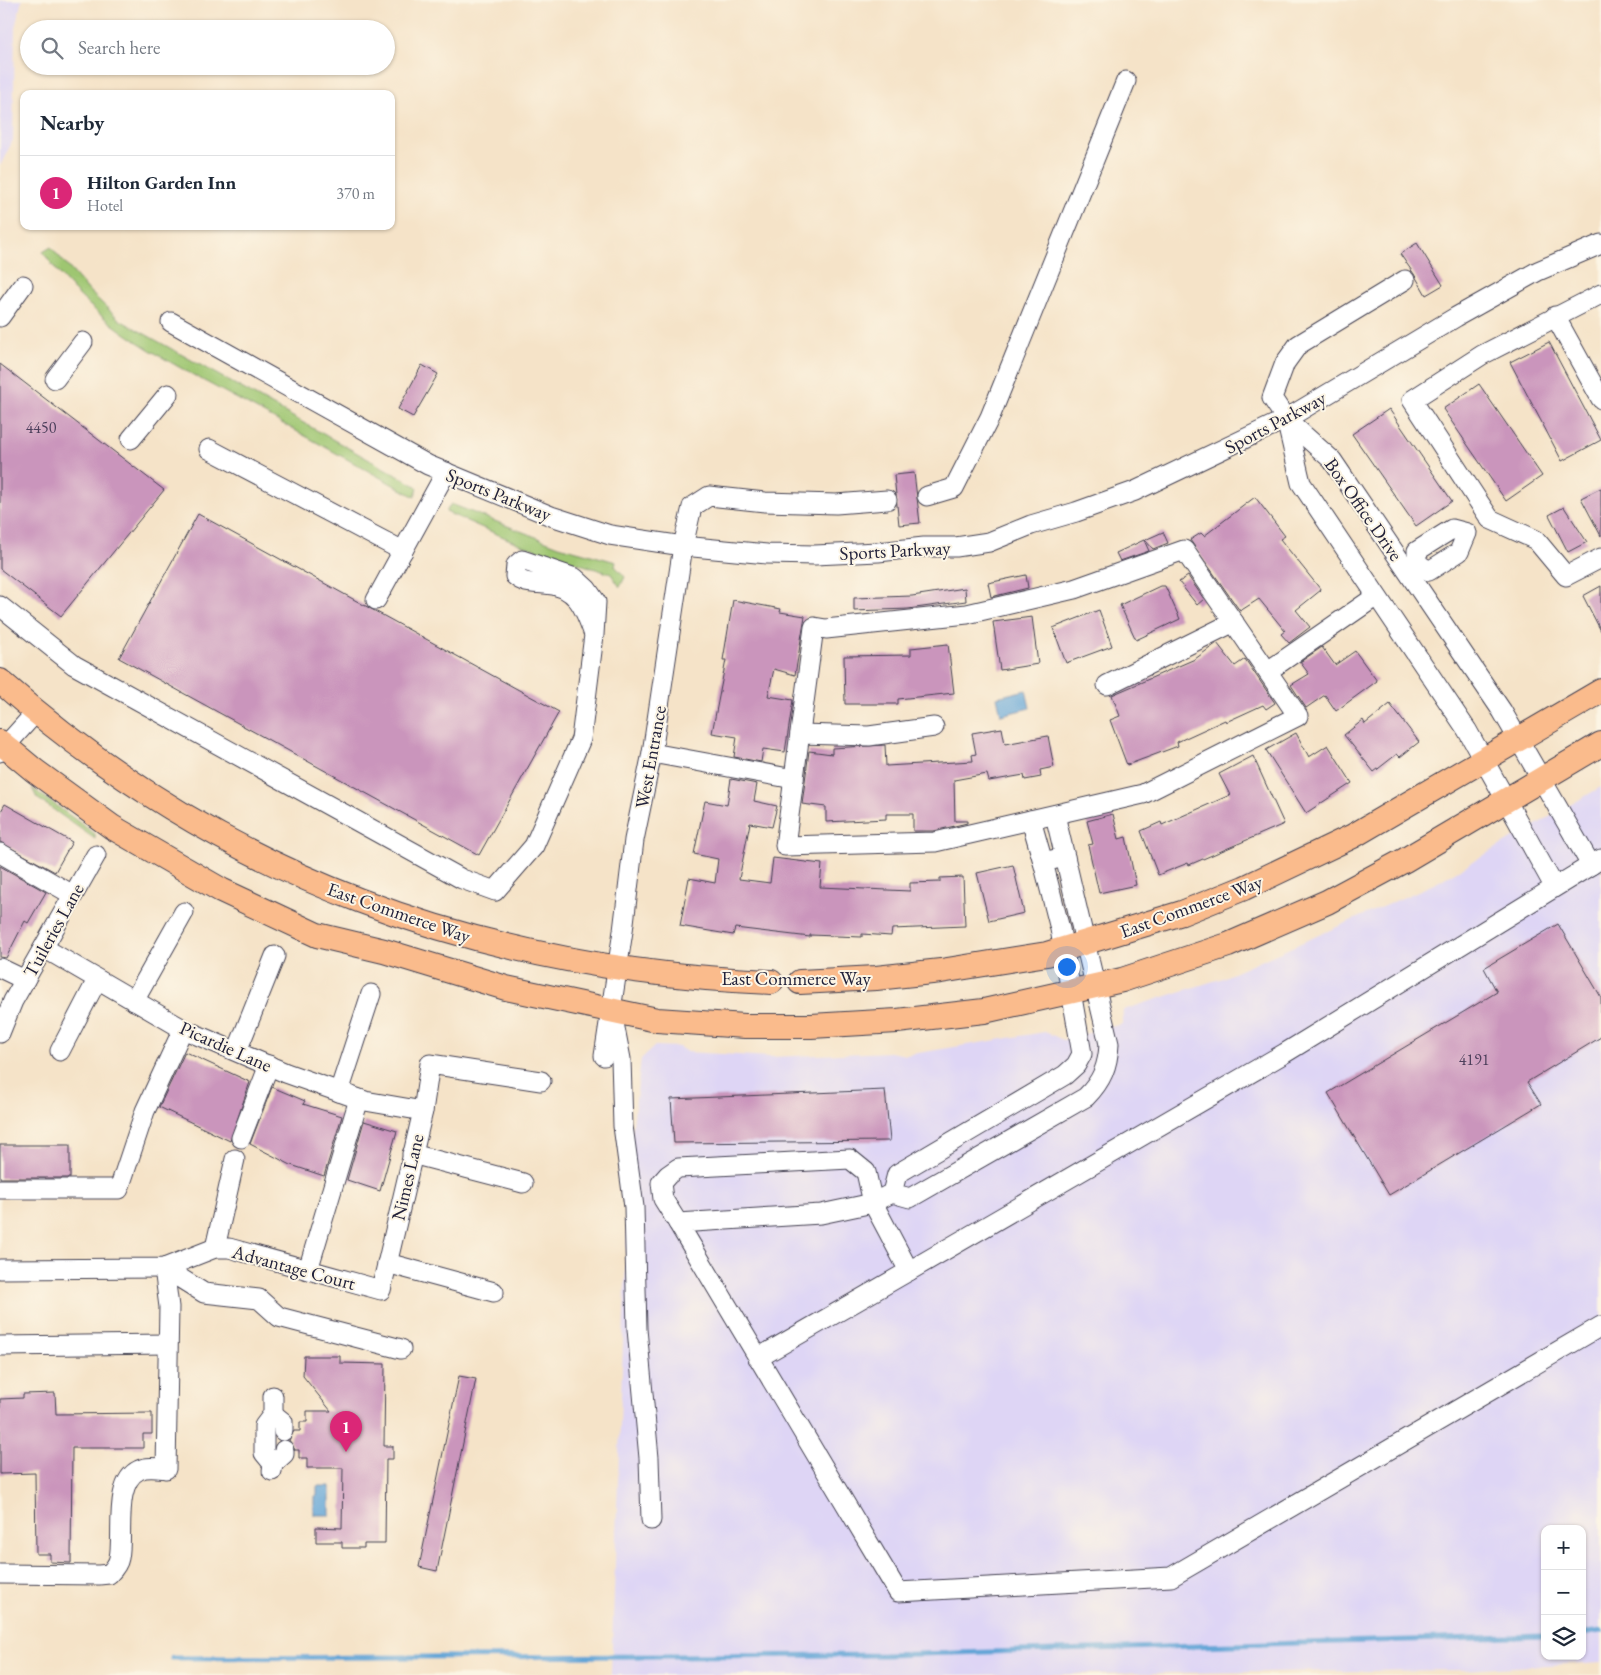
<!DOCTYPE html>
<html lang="en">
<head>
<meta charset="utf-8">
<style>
	:root { --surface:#fff; --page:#f2f2f3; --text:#1f2937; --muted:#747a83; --line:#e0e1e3; --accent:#db2777 }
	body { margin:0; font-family:"EB Garamond",serif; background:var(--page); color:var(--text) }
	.controls { position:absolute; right:15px; bottom:15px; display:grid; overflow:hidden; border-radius:10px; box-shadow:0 1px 4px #0004 }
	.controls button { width:45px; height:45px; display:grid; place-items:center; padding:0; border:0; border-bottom:1px solid var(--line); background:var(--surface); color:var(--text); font:25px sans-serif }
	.you { position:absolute; left:1066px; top:966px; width:18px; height:18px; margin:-12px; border:4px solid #fff; border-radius:50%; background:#1a73e8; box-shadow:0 0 0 8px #1a73e833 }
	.badge { display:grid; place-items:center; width:32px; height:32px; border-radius:50%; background:var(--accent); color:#fff; font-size:16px; font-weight:700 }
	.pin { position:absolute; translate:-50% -41px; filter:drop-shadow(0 1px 2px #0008) }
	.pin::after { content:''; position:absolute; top:26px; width:18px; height:15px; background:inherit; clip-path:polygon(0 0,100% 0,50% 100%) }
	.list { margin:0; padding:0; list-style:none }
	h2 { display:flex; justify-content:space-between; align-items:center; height:65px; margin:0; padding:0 20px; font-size:21px }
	h2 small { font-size:16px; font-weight:400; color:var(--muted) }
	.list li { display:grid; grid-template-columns:32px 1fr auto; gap:15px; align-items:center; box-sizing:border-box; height:75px; padding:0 20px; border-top:1px solid var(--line) }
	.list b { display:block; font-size:19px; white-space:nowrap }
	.list p { margin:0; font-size:16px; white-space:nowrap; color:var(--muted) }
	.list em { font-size:16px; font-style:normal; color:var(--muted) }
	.icon { flex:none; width:28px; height:28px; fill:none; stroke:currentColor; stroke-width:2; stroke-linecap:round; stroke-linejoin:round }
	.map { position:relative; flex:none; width:1601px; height:1675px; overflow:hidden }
	.search { position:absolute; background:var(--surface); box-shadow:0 1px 4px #0004; left:20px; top:20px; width:375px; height:55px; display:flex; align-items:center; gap:12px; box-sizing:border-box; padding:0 18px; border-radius:28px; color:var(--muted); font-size:19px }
	.panel { position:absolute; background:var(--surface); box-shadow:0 1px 4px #0004; left:20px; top:90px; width:375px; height:140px; border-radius:10px }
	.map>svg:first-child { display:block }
</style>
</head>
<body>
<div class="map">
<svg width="1601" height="1675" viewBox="0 0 1601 1675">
	<rect width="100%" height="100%" fill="#fcf5e5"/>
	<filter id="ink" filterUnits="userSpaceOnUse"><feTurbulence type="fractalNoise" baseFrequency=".02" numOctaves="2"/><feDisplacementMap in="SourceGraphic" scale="10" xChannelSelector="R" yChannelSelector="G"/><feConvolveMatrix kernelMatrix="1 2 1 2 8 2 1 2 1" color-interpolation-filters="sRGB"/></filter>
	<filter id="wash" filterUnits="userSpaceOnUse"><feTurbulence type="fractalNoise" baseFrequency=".0096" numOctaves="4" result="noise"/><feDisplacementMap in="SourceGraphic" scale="20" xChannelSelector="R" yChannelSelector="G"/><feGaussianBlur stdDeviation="1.12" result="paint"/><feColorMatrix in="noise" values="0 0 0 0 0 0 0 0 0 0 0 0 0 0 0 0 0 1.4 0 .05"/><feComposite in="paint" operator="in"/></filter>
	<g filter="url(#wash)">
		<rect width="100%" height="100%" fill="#f5e3c8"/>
		<!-- built -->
		<g fill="#ded5f5" fill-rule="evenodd">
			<polygon points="0,0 22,0 15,27 13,140 0,166"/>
			<path d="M1601,787v875l-141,8 -495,5h-354l19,-526 11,-90 14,-13 24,1 8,5 84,5 119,-5 16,3 139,-23 18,8 59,-16 1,-14 97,-31 216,-96zM1545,1529h37v127h-37z"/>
		</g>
		<!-- green -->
		<g fill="#9ec671" stroke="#607456">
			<path d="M51,247l39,45 30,28 296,166 2,2 -3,9c-54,-30 -109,-61 -163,-90 -79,-44 -157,-78 -209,-155z"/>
			<polygon points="451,504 559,546 616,562 615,566 625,577 620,587 611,574 522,545 446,512"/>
			<polygon points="32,788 95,834 95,839 37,798"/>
		</g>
		<!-- water -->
		<g fill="#63a5d7" stroke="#426489">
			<polygon points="1026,690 1030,708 1001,715 997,697"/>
			<polygon points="317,1486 330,1486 330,1515 314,1515 314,1496 317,1496"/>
		</g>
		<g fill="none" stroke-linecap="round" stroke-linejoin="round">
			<!-- stream -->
			<g stroke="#63a5d7" stroke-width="5">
				<polyline points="1582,1634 1601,1631"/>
				<polyline points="172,1658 884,1655 1545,1636"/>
			</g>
		</g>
		<g id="blocks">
			<!-- building -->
			<g fill="#ca95bc">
				<polygon points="1417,243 1443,285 1426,295 1414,274 1400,254"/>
				<polygon points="1549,342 1601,440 1562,461 1510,362"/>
				<polygon points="0,364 164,490 61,616 0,569"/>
				<polygon points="422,365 438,374 413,417 398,409"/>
				<polygon points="1479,384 1542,476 1506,501 1443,409"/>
				<polygon points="1389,409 1452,501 1416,526 1352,434"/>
				<polygon points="914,473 920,523 899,525 894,475"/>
				<polygon points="1601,488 1601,536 1581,498"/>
				<polygon points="1255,497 1285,536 1280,539 1321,590 1296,610 1310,627 1289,643 1281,634 1285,631 1259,599 1240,611 1190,540 1201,533 1204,536"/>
				<polygon points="1564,507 1587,542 1568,552 1549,515"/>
				<polygon points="198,514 559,712 479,855 119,658"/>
				<polygon points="1163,532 1168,543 1153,549 1145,540"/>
				<polygon points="1144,540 1149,551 1120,561 1116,553"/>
				<polygon points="1026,575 1028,588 991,597 988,583"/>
				<polygon points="1188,576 1204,599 1197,605 1179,582"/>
				<polygon points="1160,586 1165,586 1180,619 1136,640 1120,605"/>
				<polygon points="1601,586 1601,631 1583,596"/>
				<polygon points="965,588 966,601 908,609 854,611 854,598 912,596"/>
				<polygon points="733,600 781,609 780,612 805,616 795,675 774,669 768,696 793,700 785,752 763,749 761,762 734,757 737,737 712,733 726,660 723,660"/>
				<polygon points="1099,610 1112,646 1066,663 1053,628"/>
				<polygon points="1032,617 1038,664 1000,670 993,622"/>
				<polygon points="1217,643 1235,666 1245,659 1275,703 1266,709 1263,705 1226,722 1225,720 1177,742 1178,746 1127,765 1110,720 1120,716 1112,695 1195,659"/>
				<polygon points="948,644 954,693 898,699 898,704 845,704 844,656 911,655 911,648"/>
				<polygon points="1322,647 1335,665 1355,651 1377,681 1336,711 1325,695 1306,708 1291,685 1309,674 1300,662"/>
				<polygon points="1390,704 1419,742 1400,757 1397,754 1374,772 1344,735 1363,720 1365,724"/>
				<polygon points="1002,728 1005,744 1048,736 1054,767 1040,770 1041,777 1025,780 1024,775 989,781 987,774 954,780 955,821 967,821 967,823 934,831 913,831 913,814 886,814 886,819 826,822 826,807 802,804 809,751 832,754 832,748 885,745 886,766 973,761 972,755 976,754 972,733"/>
				<polygon points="1296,733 1309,757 1328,745 1352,783 1306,813 1266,750"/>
				<polygon points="1253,756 1284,824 1189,865 1188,863 1158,875 1141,831 1161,822 1162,825 1230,795 1219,774"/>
				<polygon points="731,779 757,784 754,801 777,806 772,827 750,823 739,879 770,883 773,858 822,864 820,887 910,891 910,883 940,882 940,878 963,877 965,926 892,929 891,936 862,934 862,937 810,935 810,937 735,928 733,935 680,926 689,878 715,883 718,859 694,854 705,801 727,805"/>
				<polygon points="5,804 72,842 55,872 0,842 0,813"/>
				<polygon points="1113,814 1119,839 1126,837 1136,885 1099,893 1088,845 1093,844 1087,821"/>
				<polygon points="1013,865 1024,913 989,921 977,873"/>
				<polygon points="0,866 46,892 28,923 25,921 6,958 0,957"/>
				<polygon points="1558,924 1601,997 1601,1037 1527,1082 1541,1104 1389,1195 1328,1093 1497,992 1484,968"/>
				<polygon points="185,1052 250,1082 230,1141 159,1107"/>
				<polygon points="272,1087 305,1101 303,1104 342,1116 324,1176 291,1165 250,1144"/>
				<polygon points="885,1090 890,1141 674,1143 671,1099"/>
				<polygon points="364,1121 397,1131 380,1191 347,1180"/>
				<rect x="0" y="1145" width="70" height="33"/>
				<polygon points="304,1356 340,1356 340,1363 385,1364 384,1446 393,1446 393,1459 386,1459 385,1544 364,1544 364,1548 342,1548 342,1542 316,1542 316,1527 342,1528 343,1468 307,1468 307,1458 299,1458 299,1450 295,1450 289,1440 294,1431 300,1431 300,1422 307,1422 307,1411 331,1411 303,1376"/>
				<polygon points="459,1376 476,1379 437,1571 419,1567"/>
				<polygon points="55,1393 56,1414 152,1413 152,1434 143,1434 143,1448 72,1448 71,1563 50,1562 50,1554 36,1554 35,1473 0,1474 0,1399 23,1398 23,1394"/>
			</g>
		</g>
	</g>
	<g filter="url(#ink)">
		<use href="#blocks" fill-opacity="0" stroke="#423f50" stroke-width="1"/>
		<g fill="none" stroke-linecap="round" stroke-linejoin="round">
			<defs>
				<g id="minor">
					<polyline points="1405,280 1298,345 1285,363 1272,398 1286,419 1332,460 1502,711 1591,865"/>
					<polyline points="1601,294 1482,355 1412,400 1490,519 1536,540 1566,576 1601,558"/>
					<polyline points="1555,316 1601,399"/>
					<polyline points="0,317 23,285"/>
					<polyline points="171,322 428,465 551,516 610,535 683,546 767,554 815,555 878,552 924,547 956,547 989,542 1031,525 1076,512 1135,491 1286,419 1456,317 1538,271 1601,244"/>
					<polyline points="55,379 83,342"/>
					<polyline points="1286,419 1301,483 1467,730 1554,886"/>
					<polyline points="131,439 168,394"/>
					<polyline points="209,449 403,551"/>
					<polyline points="927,496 954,488 990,417 1126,81"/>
					<polygon points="1452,529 1467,533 1459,552 1429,571 1417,563 1417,551"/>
					<polygon points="1184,550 1298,716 1143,794 935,842 785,846 814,627 826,629 967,614 1074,589"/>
					<polyline points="376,600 446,472"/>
					<path d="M0,606l74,59 388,214 33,12 39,-45 47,-107 13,-104 2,-33 -9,-13 -12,-11 -53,-18 -6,5 -1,11c9,8 17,7 29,8 33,1 41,25 50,51"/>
					<polyline points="1268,671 1375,597"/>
					<polyline points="1107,685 1234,622"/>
					<polyline points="800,734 869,736 934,727"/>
					<polyline points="0,752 37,711"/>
					<polyline points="652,753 794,779"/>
					<polyline points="1055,815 1065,857"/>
					<polyline points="1031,820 1043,862"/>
					<polyline points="0,853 73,895"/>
					<polyline points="44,948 183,1029 286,1073 365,1101 423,1111"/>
					<polyline points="0,968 25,980"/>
					<polyline points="134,1001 184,912"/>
					<polyline points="614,1023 621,1059 623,1126 634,1207 637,1329 649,1458 651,1520"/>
					<polyline points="0,1033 13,1001 96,855"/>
					<polyline points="60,1051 97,980"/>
					<polyline points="237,1051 275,956"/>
					<polyline points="604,1056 623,931 634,840 652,753 683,546 692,507 709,496 765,502 836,504 887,500"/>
					<polyline points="339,1092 371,994"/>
					<polyline points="241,1138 269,1065"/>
					<polyline points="412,1154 523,1183"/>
					<polyline points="0,1189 119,1189 145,1111 183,1029"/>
					<path d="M678,1223l-15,-24 -2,-16 7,-8 10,-7 172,-9 16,13 7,31 19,-10 18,5 176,-101c16,-16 22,-31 23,-53l-44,-187 -22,5 17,67 22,125 -6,11 -11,10 -168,99 -5,19"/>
					<polyline points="215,1248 235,1159"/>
					<polyline points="387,1263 494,1292"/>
					<polyline points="164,1268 204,1293 259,1299 279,1317 401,1349"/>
					<polyline points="0,1269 164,1268 215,1248 229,1248 381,1290 423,1111 430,1064 541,1081"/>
					<polyline points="308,1270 359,1099"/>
					<polyline points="909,1271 1285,1053 1601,859"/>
					<polyline points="0,1346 167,1344"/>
					<polyline points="758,1358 909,1271 873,1203 821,1214 678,1223 898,1592 1171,1577 1601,1326"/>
					<polyline points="273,1414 283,1422 283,1431"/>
					<polyline points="273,1464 284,1454 284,1450"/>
					<polyline points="272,1471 273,1464 264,1453 264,1426 273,1414 273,1396"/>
					<path d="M0,1574l99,1 10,-1c4,-4 9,-10 10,-16 5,-23 -6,-76 20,-88 8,-4 19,-2 27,-1l3,-162 -5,-39"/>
				</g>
				<g id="major">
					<path d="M0,681c221,195 479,289 771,301"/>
					<polyline points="0,742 35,771 112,827 221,890 317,935 384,951 506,988 657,1020 745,1026 811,1026 897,1021 984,1011 1122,980 1228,945 1327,902 1405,860 1601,744"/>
					<polyline points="800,982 876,978 941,971 1047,954 1182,913 1244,888 1353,836 1601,691"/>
				</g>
			</defs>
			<!-- minor casing -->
			<use href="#minor" stroke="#423f50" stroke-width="21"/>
			<!-- major casing -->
			<use href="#major" stroke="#423f50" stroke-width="26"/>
			<!-- minor -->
			<use href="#minor" stroke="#fff" stroke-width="19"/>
			<!-- major -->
			<use href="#major" stroke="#fabb8c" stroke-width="24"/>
		</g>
	</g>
	<g text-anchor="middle" stroke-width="4" stroke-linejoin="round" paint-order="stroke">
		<!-- number labels -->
		<g font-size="16" fill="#4c3f5b">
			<text x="41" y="433">4450</text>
			<text x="1474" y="1065">4191</text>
		</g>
		<!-- street labels -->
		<g font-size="19" fill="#22223b" stroke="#fcf5e5">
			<text transform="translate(1275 422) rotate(-28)" y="7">Sports Parkway</text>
			<text transform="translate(499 494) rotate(22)" y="7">Sports Parkway</text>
			<text transform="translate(1364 509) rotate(55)" y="7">Box Office Drive</text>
			<text transform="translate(895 550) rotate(-3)" y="7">Sports Parkway</text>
			<text transform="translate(650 757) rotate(-80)" y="7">West Entrance</text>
			<text transform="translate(1191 906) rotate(-20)" y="7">East Commerce Way</text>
			<text transform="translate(399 912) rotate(19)" y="7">East Commerce Way</text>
			<text transform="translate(53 930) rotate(-61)" y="7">Tuileries Lane</text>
			<text x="796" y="985">East Commerce Way</text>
			<text transform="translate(226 1046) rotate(24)" y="7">Picardie Lane</text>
			<text transform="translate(407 1177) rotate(-77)" y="7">Nimes Lane</text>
			<text transform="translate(294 1267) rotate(15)" y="7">Advantage Court</text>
		</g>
	</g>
</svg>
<div class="controls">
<button>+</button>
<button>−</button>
<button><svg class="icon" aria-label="layers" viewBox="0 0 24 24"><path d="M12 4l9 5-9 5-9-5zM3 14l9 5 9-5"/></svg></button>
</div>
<div class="you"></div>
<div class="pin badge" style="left:346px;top:1452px">1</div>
<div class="search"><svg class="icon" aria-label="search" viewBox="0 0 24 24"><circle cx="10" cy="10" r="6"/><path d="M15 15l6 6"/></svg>Search here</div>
<section class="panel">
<h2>Nearby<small></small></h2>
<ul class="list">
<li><span class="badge">1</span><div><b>Hilton Garden Inn</b><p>Hotel</p></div><em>370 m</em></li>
</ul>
</section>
</div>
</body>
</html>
